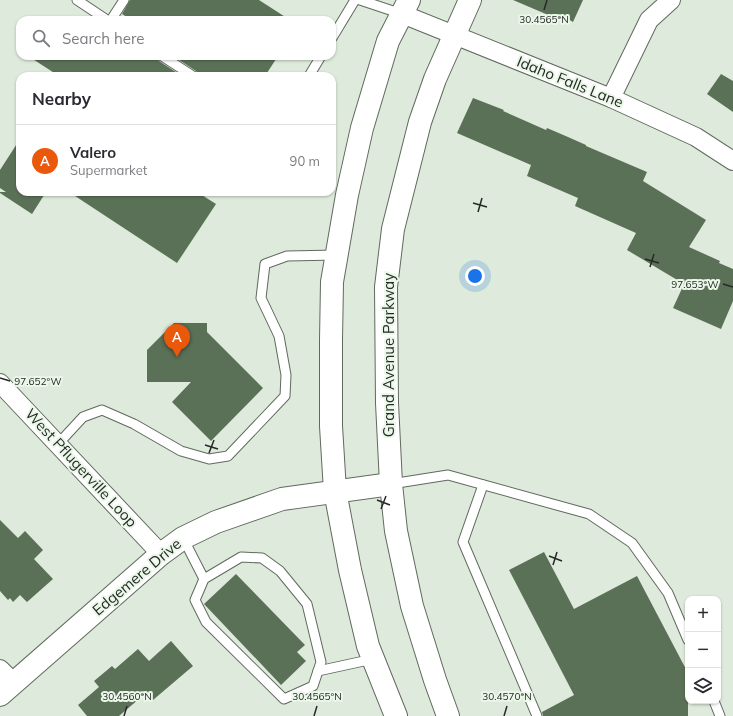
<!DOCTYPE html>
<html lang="en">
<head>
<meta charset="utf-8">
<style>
	:root { --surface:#fff; --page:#f7f7f7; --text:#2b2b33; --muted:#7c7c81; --line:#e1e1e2; --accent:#ea580c }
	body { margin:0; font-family:Mulish,sans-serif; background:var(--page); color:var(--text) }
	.controls { position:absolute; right:12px; bottom:12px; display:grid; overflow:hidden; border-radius:8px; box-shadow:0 1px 3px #0004 }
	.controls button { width:36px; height:36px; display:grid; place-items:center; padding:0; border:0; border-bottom:1px solid var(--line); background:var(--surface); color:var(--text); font:20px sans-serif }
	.you { position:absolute; left:475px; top:276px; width:14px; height:14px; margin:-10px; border:3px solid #fff; border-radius:50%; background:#1a73e8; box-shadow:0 0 0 6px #1a73e833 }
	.badge { display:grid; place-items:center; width:26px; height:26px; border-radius:50%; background:var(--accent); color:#fff; font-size:13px; font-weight:700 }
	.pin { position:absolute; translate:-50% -33px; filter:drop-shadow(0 1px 2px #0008) }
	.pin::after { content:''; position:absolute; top:21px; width:14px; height:12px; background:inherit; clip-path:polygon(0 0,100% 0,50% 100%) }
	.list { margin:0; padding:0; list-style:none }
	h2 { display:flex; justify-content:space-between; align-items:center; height:52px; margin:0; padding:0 16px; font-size:17px }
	h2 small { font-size:13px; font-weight:400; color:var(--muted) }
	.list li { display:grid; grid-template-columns:26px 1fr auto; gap:12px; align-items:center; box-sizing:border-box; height:72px; padding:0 16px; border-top:1px solid var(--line) }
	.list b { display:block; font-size:15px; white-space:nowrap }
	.list p { margin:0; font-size:13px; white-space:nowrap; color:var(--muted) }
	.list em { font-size:13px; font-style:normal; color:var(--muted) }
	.icon { flex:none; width:22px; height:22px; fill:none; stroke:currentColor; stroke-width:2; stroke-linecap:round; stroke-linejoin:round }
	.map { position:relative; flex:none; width:733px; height:716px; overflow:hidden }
	.search { position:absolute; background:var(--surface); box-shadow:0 1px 3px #0004; left:16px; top:16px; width:320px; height:44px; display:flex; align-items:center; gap:10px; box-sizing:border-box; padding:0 14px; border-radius:12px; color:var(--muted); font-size:15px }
	.panel { position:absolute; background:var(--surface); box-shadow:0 1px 3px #0004; left:16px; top:72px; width:320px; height:124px; border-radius:12px }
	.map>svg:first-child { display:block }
</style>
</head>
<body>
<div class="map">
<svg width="733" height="716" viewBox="0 0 733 716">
	<rect width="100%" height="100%" fill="#deeadb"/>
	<!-- building -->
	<g fill="#5b7157">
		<polygon points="130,0 259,0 290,20 132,20 122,14"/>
		<polygon points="513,0 583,0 573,22 568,19 567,23"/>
		<polygon points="28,56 156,56 159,61 182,76 59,76"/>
		<polygon points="173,56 278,56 265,76 199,76 196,71"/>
		<polygon points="721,74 733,81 733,112 707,94"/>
		<polygon points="473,98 504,110 503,111 546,130 547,128 568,137 586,145 586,146 647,172 643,181 706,220 689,247 720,261 719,263 733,269 733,301 721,329 673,308 684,284 627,250 636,233 575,206 578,198 527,176 531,165 457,133"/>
		<polygon points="20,139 20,192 46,192 32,214 0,193 0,192 6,192 0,188 0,170"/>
		<polygon points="69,192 197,192 216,204 177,263"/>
		<polygon points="174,323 207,323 207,332 263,388 211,441 172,402 191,382 147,382 147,350"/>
		<polygon points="0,520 18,538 25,531 43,550 34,559 53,579 27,602 20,595 13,602 10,598 8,600 0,591"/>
		<polygon points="544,552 574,609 637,576 688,673 688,716 543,716 542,712 574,695 509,570"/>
		<polygon points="236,574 305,645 297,652 306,661 281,685 204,604"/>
		<polygon points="171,641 193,666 153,700 146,693 119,716 87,716 78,705 99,687 94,681 112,666 115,669 138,649 149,661"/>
	</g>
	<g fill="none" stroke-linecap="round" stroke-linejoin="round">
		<defs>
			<g id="service">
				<polyline points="77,0 107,20"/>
				<polyline points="360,0 402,14"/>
				<polyline points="111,20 124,0"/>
				<polyline points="332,38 355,0"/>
				<polyline points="162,56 193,76"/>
				<polyline points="309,76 321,56"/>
				<polyline points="58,444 83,417 102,410 134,424 181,451 209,459 228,456 285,396 286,375 279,336 261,298 265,264 287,256 337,255"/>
				<polyline points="391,484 448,475 589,514 632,543 668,593 688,640"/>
				<polyline points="483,485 463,542 537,716"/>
				<polyline points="183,538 204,579 195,600 206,622 284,699 313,686 321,662 307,604 280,571 262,558 241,557 204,579"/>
				<polyline points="318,671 373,659"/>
				<polyline points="714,701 720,716"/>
			</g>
			<g id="minor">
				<polyline points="402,14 611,98 696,137 733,161"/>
				<polyline points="611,98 649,20 671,0"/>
				<polyline points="0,383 161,554"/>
				<polyline points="0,669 14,683"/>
			</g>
			<polyline id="tertiary" points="0,695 161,554 183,538 216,522 282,499 391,484"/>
			<g id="secondary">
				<polyline points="396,716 368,646 350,570 335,491 331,426 331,340 332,282 347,195 362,128 388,41 409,0"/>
				<polyline points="448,716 435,680 412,606 396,531 391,484 387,403 386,287 393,229 420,122 435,79 470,0"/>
			</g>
		</defs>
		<!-- service casing -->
		<use href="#service" stroke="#606a5e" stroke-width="11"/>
		<!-- minor casing -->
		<use href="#minor" stroke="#606a5e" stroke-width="20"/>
		<!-- tertiary casing -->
		<use href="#tertiary" stroke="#606a5e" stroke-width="24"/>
		<!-- secondary casing -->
		<use href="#secondary" stroke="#606a5e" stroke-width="24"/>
		<!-- service -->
		<use href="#service" stroke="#fff" stroke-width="9"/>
		<!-- minor -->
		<use href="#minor" stroke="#fff" stroke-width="18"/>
		<!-- tertiary -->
		<use href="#tertiary" stroke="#fff" stroke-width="22"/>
		<!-- secondary -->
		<use href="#secondary" stroke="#fff" stroke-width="22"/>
	</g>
	<!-- ticks -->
	<path fill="none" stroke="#252a25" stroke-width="1.5" d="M544,10l3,-10M473,203l14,4M478,212l4,-14M645,259l14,4M650,267l4,-13M723,284l10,3M0,378l10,3M205,445l13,4M209,453l5,-13M377,500l13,5M381,509l5,-13M549,556l13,5M553,565l4,-13M124,716l3,-10M314,716l3,-10M504,716l3,-10"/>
	<g text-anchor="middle" stroke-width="4" stroke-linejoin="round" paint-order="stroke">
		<!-- street labels -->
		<g font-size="15" fill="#252a25" stroke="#ebf7e9">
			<text transform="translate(570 82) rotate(22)" y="5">Idaho Falls Lane</text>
			<text transform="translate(389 355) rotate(-90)" y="5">Grand Avenue Parkway</text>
			<text transform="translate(81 468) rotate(47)" y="5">West Pflugerville Loop</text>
			<text transform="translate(137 577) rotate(-40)" y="5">Edgemere Drive</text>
		</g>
	</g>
	<g font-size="10" text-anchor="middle" fill="#252a25" stroke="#ebf7e9" stroke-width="4" stroke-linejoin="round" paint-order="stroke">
		<text x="544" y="23">30.4565°N</text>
		<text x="695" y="288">97.653°W</text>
		<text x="38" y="385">97.652°W</text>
		<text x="127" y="700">30.4560°N</text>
		<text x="317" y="700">30.4565°N</text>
		<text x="507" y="700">30.4570°N</text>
	</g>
</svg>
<div class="controls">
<button>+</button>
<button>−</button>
<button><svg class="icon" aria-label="layers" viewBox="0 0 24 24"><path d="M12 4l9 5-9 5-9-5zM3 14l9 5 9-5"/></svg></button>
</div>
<div class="you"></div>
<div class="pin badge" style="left:177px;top:357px">A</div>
<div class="search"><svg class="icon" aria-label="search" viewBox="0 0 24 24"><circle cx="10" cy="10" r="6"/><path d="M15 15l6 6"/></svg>Search here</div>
<section class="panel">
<h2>Nearby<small></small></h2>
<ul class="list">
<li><span class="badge">A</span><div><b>Valero</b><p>Supermarket</p></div><em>90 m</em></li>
</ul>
</section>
</div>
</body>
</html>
